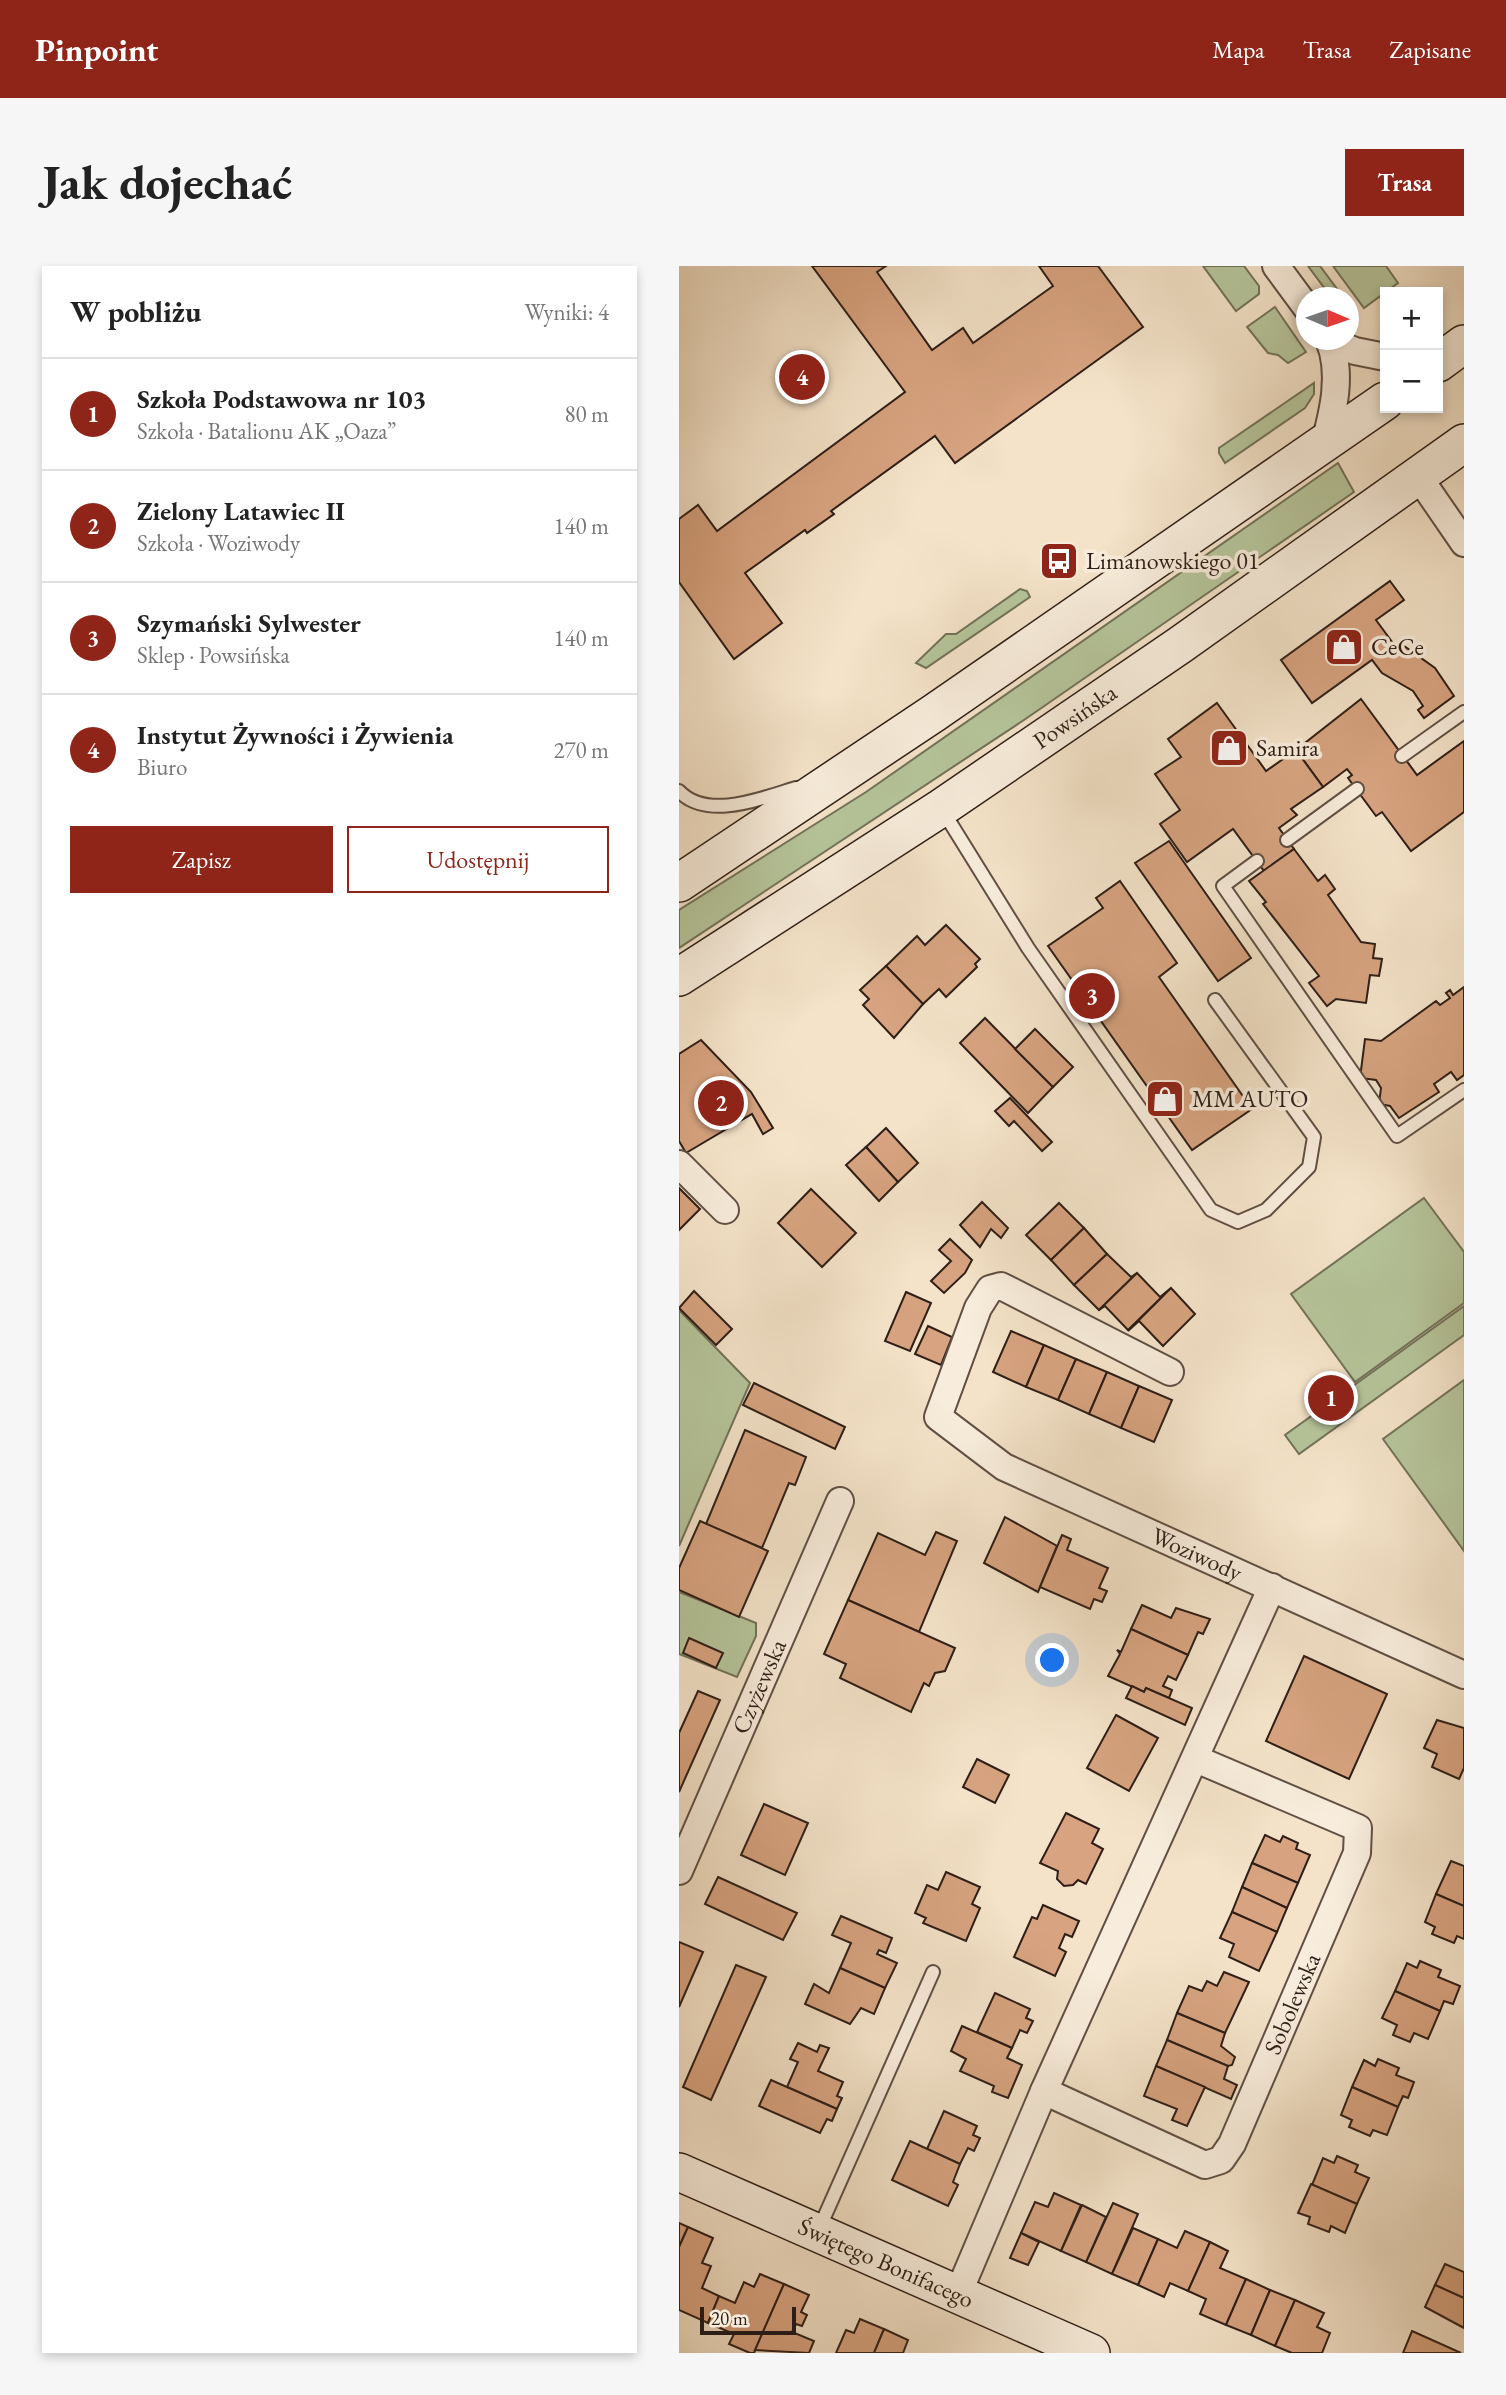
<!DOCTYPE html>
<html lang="pl">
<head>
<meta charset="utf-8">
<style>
	:root { --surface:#fff; --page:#f6f6f6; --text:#222; --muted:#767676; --line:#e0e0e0; --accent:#8f2418 }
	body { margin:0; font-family:"EB Garamond",serif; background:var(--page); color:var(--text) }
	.controls { position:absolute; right:21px; top:21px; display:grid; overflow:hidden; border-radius:0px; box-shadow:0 4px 10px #0003 }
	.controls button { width:63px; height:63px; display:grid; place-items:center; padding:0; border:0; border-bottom:2px solid var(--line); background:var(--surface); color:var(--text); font:35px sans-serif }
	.compass { position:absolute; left:617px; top:21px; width:63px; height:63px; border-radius:50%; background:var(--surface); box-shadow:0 4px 10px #0003; rotate:92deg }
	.scale { position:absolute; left:21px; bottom:18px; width:96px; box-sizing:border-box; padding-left:7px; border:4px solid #2e1e17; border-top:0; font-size:19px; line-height:24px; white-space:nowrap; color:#2e1e17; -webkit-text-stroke:5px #f8eddc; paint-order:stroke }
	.you { position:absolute; left:374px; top:1395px; width:24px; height:24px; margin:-18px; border:5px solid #fff; border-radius:50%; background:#1a73e8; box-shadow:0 0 0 10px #1a73e833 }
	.badge { display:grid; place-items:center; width:46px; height:46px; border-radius:50%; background:var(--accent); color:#fff; font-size:23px; font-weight:700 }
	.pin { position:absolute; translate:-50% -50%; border:4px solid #fff; box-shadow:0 2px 7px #0006 }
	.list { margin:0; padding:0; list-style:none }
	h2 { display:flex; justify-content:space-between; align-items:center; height:91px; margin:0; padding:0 28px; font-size:30px }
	h2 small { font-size:23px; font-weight:400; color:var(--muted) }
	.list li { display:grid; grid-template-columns:46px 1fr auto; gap:21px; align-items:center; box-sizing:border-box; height:112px; padding:0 28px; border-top:2px solid var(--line) }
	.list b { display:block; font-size:26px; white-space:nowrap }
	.list p { margin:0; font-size:23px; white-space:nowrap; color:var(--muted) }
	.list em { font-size:23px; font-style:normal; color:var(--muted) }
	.actions { display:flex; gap:14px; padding:21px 28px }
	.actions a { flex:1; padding:16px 0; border:2px solid var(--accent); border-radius:0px; text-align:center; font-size:24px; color:var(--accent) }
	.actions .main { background:var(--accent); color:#fff }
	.map { position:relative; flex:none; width:785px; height:2087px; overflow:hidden; border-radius:0px }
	header { display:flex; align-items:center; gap:42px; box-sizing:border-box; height:98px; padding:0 35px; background:var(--accent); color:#fff }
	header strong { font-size:33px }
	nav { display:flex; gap:38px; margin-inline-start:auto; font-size:24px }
	.intro { display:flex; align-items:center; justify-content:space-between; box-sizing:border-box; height:168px; padding:0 42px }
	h1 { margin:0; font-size:49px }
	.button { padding:18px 32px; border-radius:0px; background:var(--accent); color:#fff; font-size:24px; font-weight:700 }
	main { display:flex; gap:42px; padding:0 42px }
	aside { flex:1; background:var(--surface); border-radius:0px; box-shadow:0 4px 10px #0003 }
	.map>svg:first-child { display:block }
</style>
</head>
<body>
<header>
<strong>Pinpoint</strong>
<nav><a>Mapa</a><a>Trasa</a><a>Zapisane</a></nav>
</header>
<div class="intro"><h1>Jak dojechać</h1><a class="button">Trasa</a></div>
<main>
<aside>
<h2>W pobliżu<small>Wyniki: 4</small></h2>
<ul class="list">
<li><span class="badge">1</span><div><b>Szkoła Podstawowa nr 103</b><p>Szkoła · Batalionu AK „Oaza”</p></div><em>80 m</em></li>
<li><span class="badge">2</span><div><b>Zielony Latawiec II</b><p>Szkoła · Woziwody</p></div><em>140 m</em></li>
<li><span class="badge">3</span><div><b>Szymański Sylwester</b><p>Sklep · Powsińska</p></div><em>140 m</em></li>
<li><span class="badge">4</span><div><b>Instytut Żywności i Żywienia</b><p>Biuro</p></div><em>270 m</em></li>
</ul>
<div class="actions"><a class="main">Zapisz</a><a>Udostępnij</a></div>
</aside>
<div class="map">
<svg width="785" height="2087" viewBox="0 0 785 2087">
	<rect width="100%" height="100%" fill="#f4e3c9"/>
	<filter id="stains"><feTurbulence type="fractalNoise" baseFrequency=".00286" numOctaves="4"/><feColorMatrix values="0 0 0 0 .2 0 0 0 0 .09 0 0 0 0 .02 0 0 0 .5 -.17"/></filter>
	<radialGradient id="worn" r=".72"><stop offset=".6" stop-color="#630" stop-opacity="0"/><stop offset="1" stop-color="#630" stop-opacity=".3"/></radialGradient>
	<!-- green -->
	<g fill="#b6c59b" stroke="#727259" stroke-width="2">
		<polygon points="524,0 565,0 580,20 580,28 557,45"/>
		<polygon points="629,0 641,0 664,31 652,31"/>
		<polygon points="654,0 707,0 719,17 685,42"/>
		<polygon points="596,41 627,86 609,97 599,89 589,87 568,61"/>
		<polygon points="635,117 635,128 626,142 546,197 540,187 540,182"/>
		<polygon points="659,197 675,226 345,454 0,682 0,644 187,526"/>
		<polygon points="341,323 348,325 351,331 247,402 237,397 267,368 277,368"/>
		<polygon points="745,932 785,986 785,1037 676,1116 612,1028"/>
		<polygon points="785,1040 785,1069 620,1188 606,1169"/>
		<polygon points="0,1044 71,1117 0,1280"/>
		<polygon points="785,1114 785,1285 704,1173"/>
		<polygon points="0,1326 77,1357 77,1370 58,1411 0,1388"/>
	</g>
	<!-- building -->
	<g fill="#d7a380" stroke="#2e1e17" stroke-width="2">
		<polygon points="133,0 207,0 198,6 253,84 284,62 294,77 374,20 360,0 419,0 464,61 276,197 256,170 152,245 155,248 128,267 126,264 66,307 103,357 55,393 0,316 0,253 19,239 38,265 226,126"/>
		<polygon points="711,315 725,334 697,354 719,384 725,380 756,402 775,430 745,452 739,444 744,440 734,425 703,407 693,394 633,437 602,394"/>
		<polygon points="682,433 738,509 785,475 785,546 732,585 703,546 697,550 669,512 673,509 668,503 644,521 617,484"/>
		<polygon points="538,437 587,505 617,484 644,521 612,543 618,549 600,562 615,583 585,605 554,563 508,596 481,558 501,544 476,508 502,491 489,473"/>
		<polygon points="490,575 572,692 539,715 456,597"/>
		<polygon points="615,583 639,615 646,609 656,623 649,629 682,676 696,678 694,692 703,693 702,699 700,710 691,709 687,737 657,733 648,740 630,717 640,710 584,638 587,636 570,615"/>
		<polygon points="441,615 498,697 480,711 573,843 513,884 369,680 424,642 417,632"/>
		<polygon points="267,659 301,693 296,698 298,701 267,731 260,723 244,738 207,700 238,670 246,679"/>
		<polygon points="207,700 244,738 215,772 184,739 190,733 181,724"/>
		<polygon points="785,721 785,809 778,814 772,806 755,818 760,826 720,852 711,840 700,838 702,822 697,814 681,812 686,773 702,775 757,735 761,739 771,732 767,727 771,724 774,729"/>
		<polygon points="306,752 374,821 349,847 281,777"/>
		<polygon points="356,763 394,801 374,821 336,783"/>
		<polygon points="22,774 72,826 94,862 84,868 73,848 7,887 0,875 0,788"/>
		<polygon points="331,832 373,876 363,885 335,855 330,860 316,845"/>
		<polygon points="207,862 239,897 219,916 187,881"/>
		<polygon points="187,881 219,916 200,935 167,899"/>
		<polygon points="0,922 21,943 0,964"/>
		<polygon points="132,923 177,967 143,1001 99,957"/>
		<polygon points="303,936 329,962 322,972 312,963 301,981 281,959"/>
		<polygon points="380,937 405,962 372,994 347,969"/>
		<polygon points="405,962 428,988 395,1019 372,994"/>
		<polygon points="271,973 293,994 286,1007 265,1027 252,1015 272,995 260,984"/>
		<polygon points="428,988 452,1011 458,1007 420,1044 395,1019"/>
		<polygon points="458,1007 481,1031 492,1022 449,1064 426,1040 420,1044"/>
		<polygon points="492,1022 516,1048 484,1080 460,1055 449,1065"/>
		<polygon points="15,1025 53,1063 37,1079 0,1042"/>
		<polygon points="227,1026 252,1037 231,1085 206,1075"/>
		<polygon points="249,1060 273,1071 262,1099 236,1088"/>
		<polygon points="332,1065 365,1079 347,1121 314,1106"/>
		<polygon points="365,1079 397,1093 379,1134 347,1121"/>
		<polygon points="397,1093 428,1106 410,1148 379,1134"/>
		<polygon points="428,1106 460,1120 442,1162 410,1148"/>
		<polygon points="75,1117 166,1161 156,1183 64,1139"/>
		<polygon points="460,1120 493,1134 475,1176 442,1162"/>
		<polygon points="66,1164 127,1191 116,1219 110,1217 83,1282 27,1258"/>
		<polygon points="326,1251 378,1280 359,1326 305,1297"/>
		<polygon points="21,1255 89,1285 60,1351 0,1324 0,1302"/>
		<polygon points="257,1266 278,1275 240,1366 169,1334 199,1267 246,1289"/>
		<polygon points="383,1269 392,1273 388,1284 429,1302 420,1322 428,1325 423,1336 415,1333 411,1343 361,1321"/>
		<polygon points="169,1334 276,1382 266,1405 256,1407 250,1420 245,1417 232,1446 161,1412 167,1398 145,1388"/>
		<polygon points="463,1339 492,1352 497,1342 531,1353 524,1368 519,1366 509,1389 452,1363"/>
		<polygon points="452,1363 509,1389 497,1414 489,1410 484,1420 493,1424 490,1432 467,1422 465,1426 429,1410 441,1388 438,1384 442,1386"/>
		<polygon points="10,1372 44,1387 37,1402 4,1387"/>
		<polygon points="625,1390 708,1428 670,1513 587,1475"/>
		<polygon points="453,1420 465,1426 467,1422 513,1442 506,1459 447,1432"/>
		<polygon points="19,1425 41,1434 0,1526 0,1467"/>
		<polygon points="437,1449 479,1472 450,1525 408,1502"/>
		<polygon points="758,1454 785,1462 785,1502 780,1513 753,1501 758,1488 745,1482"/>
		<polygon points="298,1493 330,1509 316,1537 284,1521"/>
		<polygon points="85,1538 129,1557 106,1609 62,1589"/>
		<polygon points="387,1547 420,1563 413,1577 424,1583 407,1618 399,1614 394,1619 385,1620 378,1613 379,1605 361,1597"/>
		<polygon points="586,1569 601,1576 604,1570 619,1577 617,1583 631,1589 619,1617 573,1597"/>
		<polygon points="772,1595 785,1600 785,1640 757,1628"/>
		<polygon points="573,1597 619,1617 608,1642 563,1621"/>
		<polygon points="267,1606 301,1621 293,1638 301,1642 287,1675 244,1657 247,1652 236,1647 248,1619 259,1624"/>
		<polygon points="39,1611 118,1647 104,1674 26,1638"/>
		<polygon points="563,1621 608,1642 598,1666 553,1646"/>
		<polygon points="757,1628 785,1640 785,1673 778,1670 775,1677 753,1668 756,1661 746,1656"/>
		<polygon points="364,1639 400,1655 393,1671 386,1668 380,1682 387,1686 376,1710 335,1691 353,1651 358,1653"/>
		<polygon points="553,1646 598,1666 580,1705 550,1691 555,1678 541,1672"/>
		<polygon points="162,1650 213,1672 207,1687 200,1684 198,1688 218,1697 206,1722 161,1702 172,1677 153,1669"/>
		<polygon points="0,1676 24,1686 0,1741"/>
		<polygon points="741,1695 762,1704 759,1711 781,1720 774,1738 765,1735 761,1745 716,1725 728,1697 738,1702"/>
		<polygon points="57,1699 87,1711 32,1834 4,1821"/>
		<polygon points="161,1702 206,1722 195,1748 182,1742 171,1758 126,1738 135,1718 150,1727"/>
		<polygon points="545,1706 570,1716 546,1767 498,1747 510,1720 523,1725 528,1715 538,1720"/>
		<polygon points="716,1725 761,1745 749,1773 735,1767 731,1776 714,1769 718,1759 703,1752"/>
		<polygon points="316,1727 351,1743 347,1752 354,1755 348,1767 341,1764 333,1782 298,1766"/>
		<polygon points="498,1747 546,1767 542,1780 556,1791 553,1799 549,1800 488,1774"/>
		<polygon points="283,1760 333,1782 328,1792 343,1799 329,1832 313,1826 315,1820 281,1805 287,1793 272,1785"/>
		<polygon points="488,1774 549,1800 545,1813 558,1819 552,1833 477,1800"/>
		<polygon points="119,1777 138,1786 141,1779 150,1782 139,1805 164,1816 158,1830 163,1832 158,1843 108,1821 119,1796 111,1793"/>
		<polygon points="699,1793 720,1802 717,1809 735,1816 729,1832 724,1830 719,1841 673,1821 685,1794 696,1800"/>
		<polygon points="477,1800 526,1821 508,1860 493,1854 498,1843 465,1830"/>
		<polygon points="92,1814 158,1843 153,1855 148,1853 141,1867 80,1840"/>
		<polygon points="673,1821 719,1841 708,1869 694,1864 691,1870 670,1861 673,1854 662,1849"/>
		<polygon points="265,1845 298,1860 294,1869 301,1872 295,1885 289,1882 281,1898 248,1883"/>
		<polygon points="231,1875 281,1898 274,1916 279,1919 269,1940 213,1914"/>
		<polygon points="658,1890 679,1899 676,1906 690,1912 678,1938 633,1919 644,1892 655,1897"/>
		<polygon points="632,1918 678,1938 666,1967 652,1960 650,1966 629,1958 631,1951 619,1947"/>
		<polygon points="375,1927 402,1939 382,1985 342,1967 356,1936 369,1941"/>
		<polygon points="434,1937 459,1948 433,2008 407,1996"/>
		<polygon points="403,1939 427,1951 407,1996 382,1985"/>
		<polygon points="0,1957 9,1961 0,1981"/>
		<polygon points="9,1961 34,1972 23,1997 32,2000 23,2022 40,2030 29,2057 0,2044 0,1981"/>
		<polygon points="454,1962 479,1973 459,2019 433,2008"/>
		<polygon points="506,1965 531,1976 509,2025 491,2017 485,2031 459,2019 479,1973 498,1982"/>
		<polygon points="342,1967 360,1976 349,1999 331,1992"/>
		<polygon points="531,1976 549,1985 541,2002 567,2013 547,2059 521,2048 527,2033 509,2025"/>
		<polygon points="766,1998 785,2006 785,2032 756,2019"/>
		<polygon points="81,2008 105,2018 75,2087 71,2087 50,2078 55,2068 29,2057 40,2030 56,2037 65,2016 75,2021"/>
		<polygon points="567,2013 591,2024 572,2069 547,2059"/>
		<polygon points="105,2018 130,2029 122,2046 128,2049 123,2060 117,2058 113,2066 135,2075 130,2087 76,2084"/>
		<polygon points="756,2019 785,2032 785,2062 746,2041"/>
		<polygon points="591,2024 616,2034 596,2080 572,2069"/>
		<polygon points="616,2034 645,2047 638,2061 651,2067 643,2087 613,2087 596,2080"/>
		<polygon points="181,2053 205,2063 195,2087 157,2087 167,2064 175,2067"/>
		<polygon points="205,2063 229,2074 224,2087 195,2087"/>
		<polygon points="733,2065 782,2087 724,2087"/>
	</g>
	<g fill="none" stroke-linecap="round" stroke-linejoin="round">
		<defs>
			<g id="lane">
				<polyline points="723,490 785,446"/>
				<path d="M0,525c28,30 84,7 117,-3"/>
				<polyline points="264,545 349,682 532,944 559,956 587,944 630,901 635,871 536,734"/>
				<polyline points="608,574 678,523"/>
				<polyline points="578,595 544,620 718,870 785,824"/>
				<polyline points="140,1963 254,1706"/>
			</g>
			<g id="street">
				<polyline points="597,0 628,42"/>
				<polyline points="652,75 676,85 706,91"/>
				<path d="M645,180c9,-33 19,-73 5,-106"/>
				<polyline points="739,210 785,277"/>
				<polyline points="0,898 46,944"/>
				<path id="s1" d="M491,1106l-169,-86 -11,3 -12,19 -40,109 66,50 460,208"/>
				<path id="s2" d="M0,1605l161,-370"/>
				<path id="s3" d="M365,1825l161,74 16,-5 11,-16 125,-291 1,-25 -162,-69"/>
				<polyline points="279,2028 365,1825 593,1321"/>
			</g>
			<g id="secondary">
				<polyline points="759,97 785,78"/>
				<polyline points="0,617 255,447 706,135"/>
				<path id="s4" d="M0,711l262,-169 239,-163 284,-202"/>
				<path id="s5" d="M0,1906l412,181"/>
			</g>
		</defs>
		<!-- lane casing -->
		<use href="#lane" stroke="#604f44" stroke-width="16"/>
		<!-- street casing -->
		<use href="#street" stroke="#604f44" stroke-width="30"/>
		<!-- secondary casing -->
		<use href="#secondary" stroke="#2e1e17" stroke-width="40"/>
		<!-- lane -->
		<use href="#lane" stroke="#f8eddc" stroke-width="12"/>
		<!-- street -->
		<use href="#street" stroke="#f8eddc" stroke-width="26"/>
		<!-- secondary -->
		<use href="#secondary" stroke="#f8eddc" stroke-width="37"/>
	</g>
	<!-- icons -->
	<defs>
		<symbol id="bus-square" viewBox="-11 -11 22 22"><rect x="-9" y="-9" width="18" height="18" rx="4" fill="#8f2418" stroke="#f8eddc"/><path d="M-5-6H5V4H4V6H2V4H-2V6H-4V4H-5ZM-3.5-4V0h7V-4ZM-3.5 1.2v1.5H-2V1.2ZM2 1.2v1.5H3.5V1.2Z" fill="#fff"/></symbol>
		<symbol id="shop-square" viewBox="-11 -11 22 22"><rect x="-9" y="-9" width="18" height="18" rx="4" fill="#8f2418" stroke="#f8eddc"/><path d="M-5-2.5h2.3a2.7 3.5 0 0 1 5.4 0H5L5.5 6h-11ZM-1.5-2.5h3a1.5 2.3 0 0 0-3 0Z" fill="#fff"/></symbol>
	</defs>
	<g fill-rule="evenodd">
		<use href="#bus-square" x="358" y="273" width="44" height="44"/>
		<use href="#shop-square" x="643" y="359" width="44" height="44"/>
		<use href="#shop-square" x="528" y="460" width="44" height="44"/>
		<use href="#shop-square" x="464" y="811" width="44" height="44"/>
	</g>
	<g text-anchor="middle" stroke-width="7" stroke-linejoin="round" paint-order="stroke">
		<!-- poi labels -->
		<g font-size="24" fill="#2e1e17" stroke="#f8eddc" text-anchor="start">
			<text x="407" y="303">Limanowskiego 01</text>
			<text x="692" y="389">CeCe</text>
			<text x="577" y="490">Samira</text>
			<text x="513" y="841">MM AUTO</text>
		</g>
		<!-- street labels -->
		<g font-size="24" fill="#2e1e17" stroke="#f8eddc">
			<text dy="8" stroke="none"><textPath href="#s4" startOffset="474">Powsińska</textPath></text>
			<text dy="8" stroke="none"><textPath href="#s1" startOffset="634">Woziwody</textPath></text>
			<text dy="8" stroke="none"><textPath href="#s2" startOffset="201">Czyżewska</textPath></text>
			<text dy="8" stroke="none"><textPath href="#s3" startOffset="366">Sobolewska</textPath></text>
			<text dy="8" stroke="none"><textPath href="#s5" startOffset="226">Świętego Bonifacego</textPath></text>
		</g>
	</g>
	<rect width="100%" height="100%" filter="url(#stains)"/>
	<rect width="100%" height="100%" fill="url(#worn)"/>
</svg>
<div class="controls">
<button>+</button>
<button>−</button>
</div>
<svg class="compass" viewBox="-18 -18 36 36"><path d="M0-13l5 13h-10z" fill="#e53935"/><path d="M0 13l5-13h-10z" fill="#767676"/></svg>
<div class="scale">20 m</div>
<div class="you"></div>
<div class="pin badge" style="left:652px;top:1132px">1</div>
<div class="pin badge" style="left:42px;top:837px">2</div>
<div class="pin badge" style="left:413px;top:730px">3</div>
<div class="pin badge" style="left:123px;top:111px">4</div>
</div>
</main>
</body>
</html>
